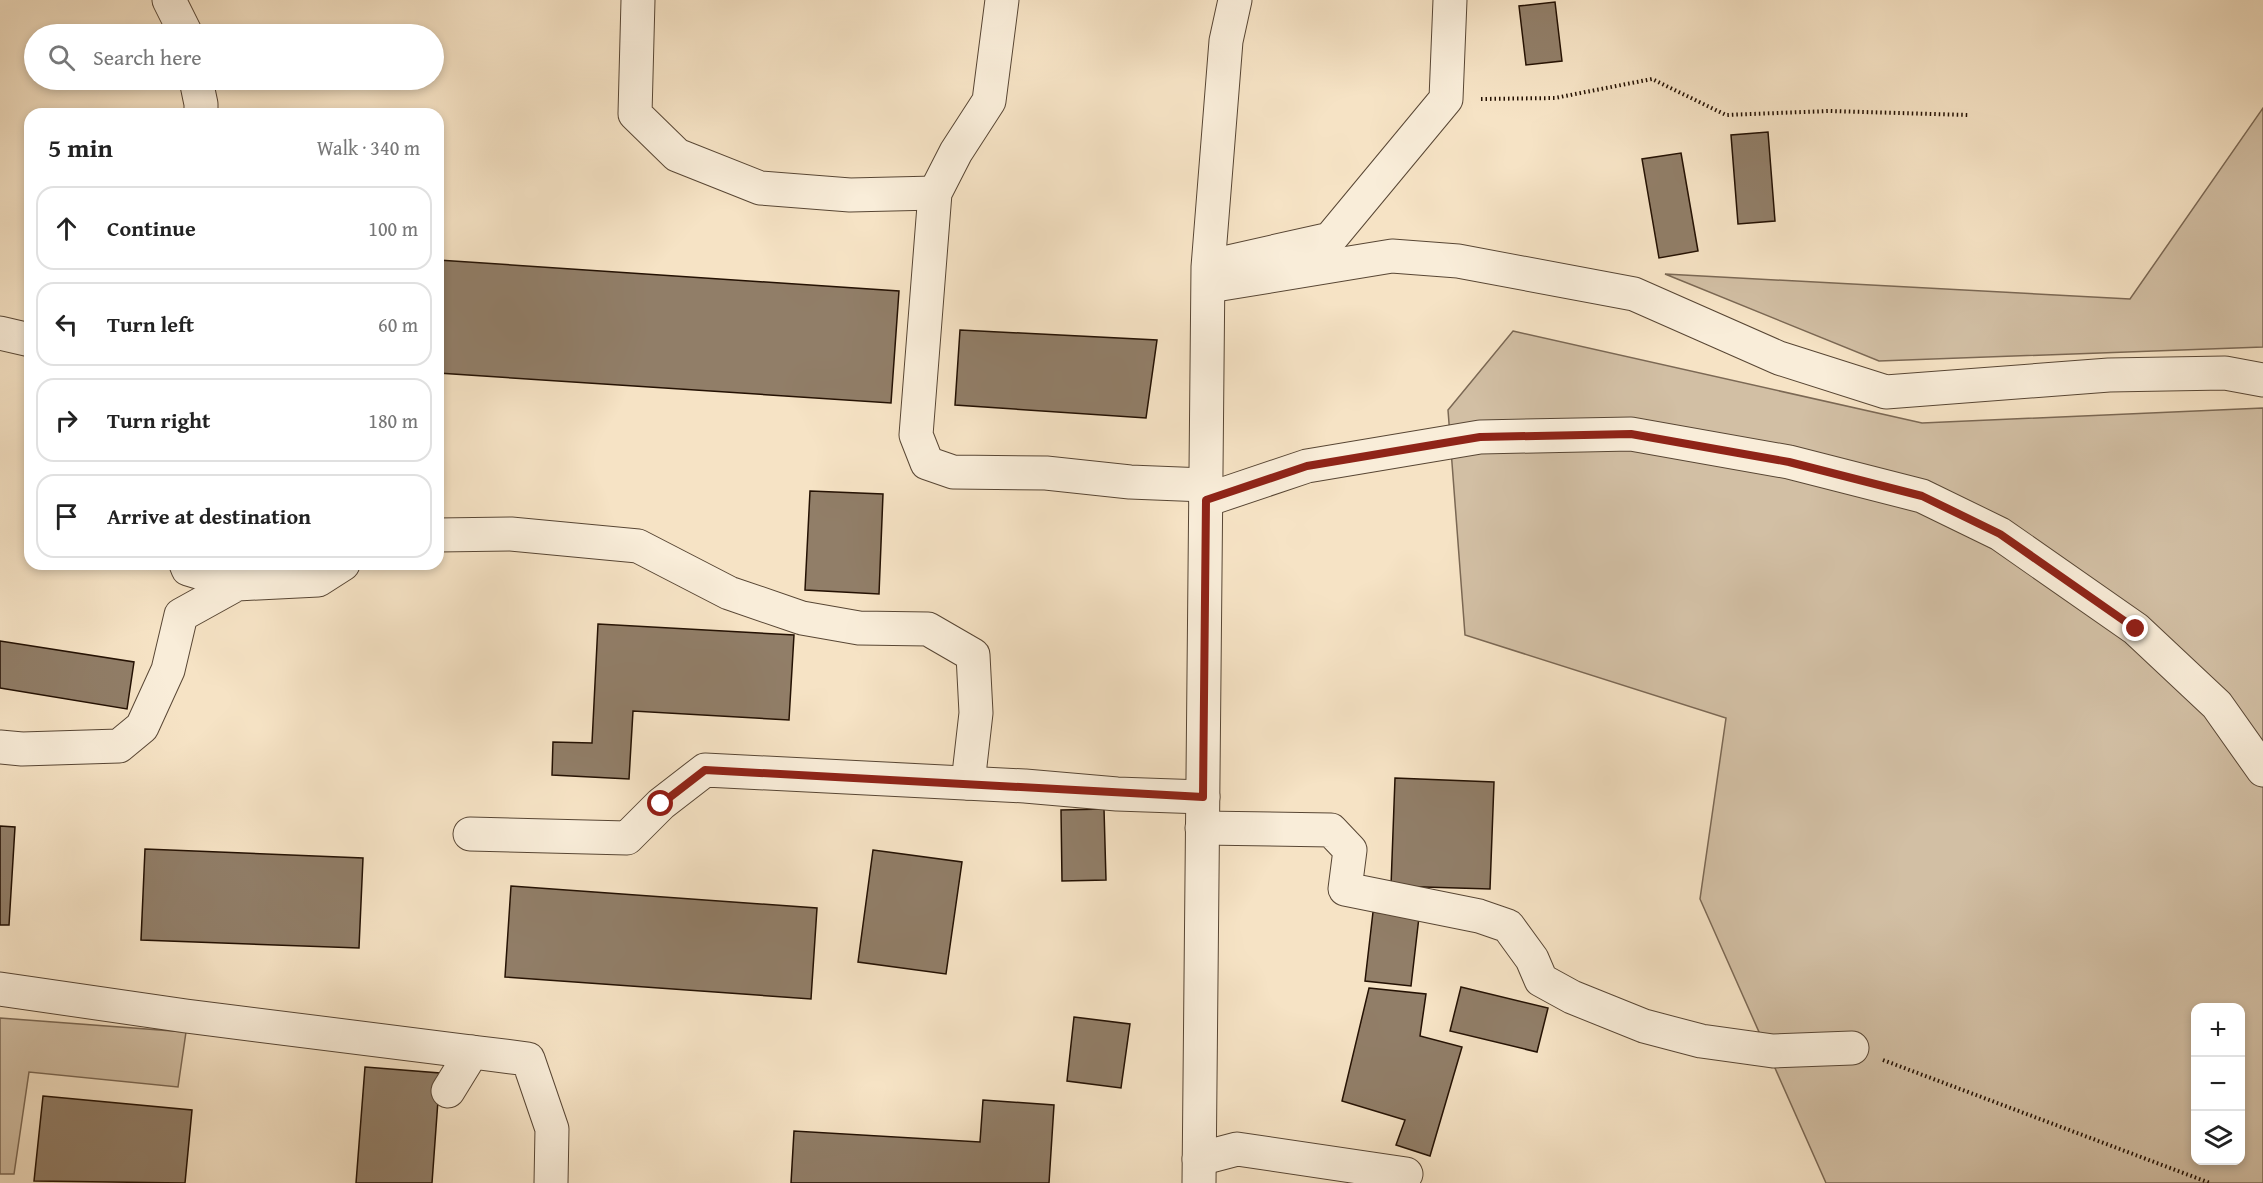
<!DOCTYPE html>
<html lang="en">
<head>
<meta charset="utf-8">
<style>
	:root { --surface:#fff; --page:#f2f2f2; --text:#222; --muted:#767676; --line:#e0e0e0 }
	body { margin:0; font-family:"Gentium Book Plus",serif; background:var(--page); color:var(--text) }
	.controls { position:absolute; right:18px; bottom:18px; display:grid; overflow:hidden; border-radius:12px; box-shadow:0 3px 9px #0003 }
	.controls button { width:54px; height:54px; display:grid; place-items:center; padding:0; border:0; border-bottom:2px solid var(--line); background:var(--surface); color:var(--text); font:30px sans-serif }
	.stop { position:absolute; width:18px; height:18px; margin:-14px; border:4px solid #8f2418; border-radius:50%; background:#fff }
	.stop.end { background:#8f2418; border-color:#fff; box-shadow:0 2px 6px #0008 }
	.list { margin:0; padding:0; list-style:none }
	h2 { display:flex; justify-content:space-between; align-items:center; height:78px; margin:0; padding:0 24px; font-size:26px }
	h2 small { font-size:20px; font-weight:400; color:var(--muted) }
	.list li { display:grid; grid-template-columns:39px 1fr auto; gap:18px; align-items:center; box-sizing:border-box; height:84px; margin:0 12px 12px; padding:0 12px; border:2px solid var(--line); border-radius:18px }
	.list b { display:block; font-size:22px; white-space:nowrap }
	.list em { font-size:20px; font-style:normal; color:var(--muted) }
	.icon { flex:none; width:33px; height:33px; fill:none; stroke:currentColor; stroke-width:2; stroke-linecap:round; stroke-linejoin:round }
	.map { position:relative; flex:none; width:2263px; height:1183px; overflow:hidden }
	.search { position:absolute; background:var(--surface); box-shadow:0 3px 9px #0003; left:24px; top:24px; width:420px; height:66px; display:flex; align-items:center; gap:15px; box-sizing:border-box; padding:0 21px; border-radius:33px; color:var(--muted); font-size:22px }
	.panel { position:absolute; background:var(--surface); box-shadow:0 3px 9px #0003; left:24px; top:108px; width:420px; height:462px; border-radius:18px }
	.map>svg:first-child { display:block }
</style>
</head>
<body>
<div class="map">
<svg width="2263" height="1183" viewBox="0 0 2263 1183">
	<rect width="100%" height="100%" fill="#f6e3c5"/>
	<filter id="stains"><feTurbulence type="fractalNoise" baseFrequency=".00333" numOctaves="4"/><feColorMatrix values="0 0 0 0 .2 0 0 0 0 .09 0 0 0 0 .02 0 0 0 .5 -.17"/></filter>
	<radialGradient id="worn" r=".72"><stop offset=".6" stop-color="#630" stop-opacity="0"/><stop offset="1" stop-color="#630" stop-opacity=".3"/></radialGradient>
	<!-- green -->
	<g fill="#d2bfa4" stroke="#7b6854" stroke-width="1.5" fill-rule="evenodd">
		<polygon points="2263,108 2263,347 1879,361 1665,274 2130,299"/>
		<path d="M1513,331l409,92 341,-15v775h-437l-126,-284 26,-181 -261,-83 -17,-225zM2196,1008h44v152h-44z"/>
		<polygon points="0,1018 186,1032 178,1087 29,1072 14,1174 0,1174"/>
	</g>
	<!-- building -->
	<g fill="#917e68" stroke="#241103" stroke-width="1.5">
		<polygon points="1555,2 1562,61 1526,65 1519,6"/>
		<polygon points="1768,132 1775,221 1738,224 1731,135"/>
		<polygon points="1681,153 1698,251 1659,258 1642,159"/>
		<polygon points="438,260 899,291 891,403 438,373"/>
		<polygon points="960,330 1157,340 1146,418 955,405"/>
		<polygon points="810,491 883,494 879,594 805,590"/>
		<polygon points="598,624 794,635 789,720 633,711 629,779 552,775 553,742 592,743"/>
		<polygon points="0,641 134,662 127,709 0,688"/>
		<polygon points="1395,778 1494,782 1490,889 1391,886"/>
		<polygon points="1104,809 1106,880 1062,881 1061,810"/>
		<polygon points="0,826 15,827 9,925 0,925"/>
		<polygon points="145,849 363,858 359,948 141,940"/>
		<polygon points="873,850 962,862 946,974 858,962"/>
		<polygon points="511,886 817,908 811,999 505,977"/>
		<polygon points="1373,912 1419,917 1411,986 1365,981"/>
		<polygon points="1461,987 1548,1008 1537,1052 1450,1031"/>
		<polygon points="1369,988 1426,994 1420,1036 1462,1047 1430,1156 1396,1145 1405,1120 1342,1101"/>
		<polygon points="1074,1017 1130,1024 1121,1088 1067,1081"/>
		<polygon points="365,1067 440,1073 432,1183 356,1183"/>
		<polygon points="43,1096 192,1110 185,1183 34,1181"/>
		<polygon points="983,1100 1054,1105 1049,1183 791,1183 794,1131 980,1142"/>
	</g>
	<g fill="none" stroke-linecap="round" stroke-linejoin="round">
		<defs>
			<g id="minor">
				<polyline points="169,0 186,34"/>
				<polyline points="638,0 635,114 677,155 760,188 850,195 935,193"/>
				<polyline points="1002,0 989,101 956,152 935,193 916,435 927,463 953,472 1046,473 1130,482 1205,485"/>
				<polyline points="196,80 201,104 201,114"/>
				<polyline points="1228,262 1330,239 1446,99 1450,0"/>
				<polyline points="1209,286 1392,256 1458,261 1634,294 1779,358 1886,392 2109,375 2225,373 2263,380"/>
				<polyline points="0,333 30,340"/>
				<polyline points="1206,500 1307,466 1480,437 1631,434 1789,462 1922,496 2000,534 2136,629 2217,705 2263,770"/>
				<polyline points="438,535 511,534 638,546 729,593 802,618 859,628 928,629 973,655 976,713 968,783"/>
				<polyline points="186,564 188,569 237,584"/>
				<polyline points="0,747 22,749 119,746 142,727 168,670 181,615 237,584 318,580 343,564"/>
				<polyline points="1202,828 1331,830 1350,850 1345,889 1479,916 1508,926 1532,959 1541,980 1572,997 1644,1026 1701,1041 1773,1051 1852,1048"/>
				<polyline points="470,834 627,838 661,804 705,770 1025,786 1117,794 1203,797"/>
				<polyline points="0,989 186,1016 472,1052"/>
				<polyline points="448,1091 472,1052 528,1059 552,1129 551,1183"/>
				<polyline points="1199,1159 1237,1149 1406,1174"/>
				<polyline points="1199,1183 1208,267 1226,41 1235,0"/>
			</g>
		</defs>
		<!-- minor casing -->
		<use href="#minor" stroke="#584634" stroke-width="35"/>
		<!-- path -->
		<g stroke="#241103" stroke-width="4" stroke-dasharray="1.5 3" stroke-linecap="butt">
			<polyline points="1481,99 1555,98 1652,79 1726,115 1829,111 1968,115"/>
			<polyline points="1883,1060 2210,1183"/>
		</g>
		<!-- minor -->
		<use href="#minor" stroke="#f9edd9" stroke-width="33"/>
	</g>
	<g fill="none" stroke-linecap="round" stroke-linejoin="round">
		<!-- route -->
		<polyline stroke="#8f2418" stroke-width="8" points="661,804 705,770 1203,797 1206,500 1307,466 1480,437 1631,434 1789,462 1922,496 2000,534 2136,629"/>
	</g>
	<rect width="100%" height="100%" filter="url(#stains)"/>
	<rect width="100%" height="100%" fill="url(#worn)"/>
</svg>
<div class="controls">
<button>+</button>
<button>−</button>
<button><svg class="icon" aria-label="layers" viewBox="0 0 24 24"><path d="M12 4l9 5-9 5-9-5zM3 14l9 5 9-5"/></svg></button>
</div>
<div class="stop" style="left:661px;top:804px"></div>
<div class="stop end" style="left:2136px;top:629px"></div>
<div class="search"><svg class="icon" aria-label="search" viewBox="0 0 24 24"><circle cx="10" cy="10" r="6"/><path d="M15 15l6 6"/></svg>Search here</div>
<section class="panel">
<h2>5 min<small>Walk · 340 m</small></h2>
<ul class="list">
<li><svg class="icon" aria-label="ahead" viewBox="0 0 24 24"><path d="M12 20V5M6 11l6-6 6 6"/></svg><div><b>Continue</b></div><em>100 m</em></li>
<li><svg class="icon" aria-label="left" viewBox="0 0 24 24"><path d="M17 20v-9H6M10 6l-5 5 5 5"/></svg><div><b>Turn left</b></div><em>60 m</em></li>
<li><svg class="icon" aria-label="right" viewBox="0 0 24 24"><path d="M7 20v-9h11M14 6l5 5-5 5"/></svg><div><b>Turn right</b></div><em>180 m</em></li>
<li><svg class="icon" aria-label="arrive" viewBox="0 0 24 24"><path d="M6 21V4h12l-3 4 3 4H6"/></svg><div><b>Arrive at destination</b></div></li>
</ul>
</section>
</div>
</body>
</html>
